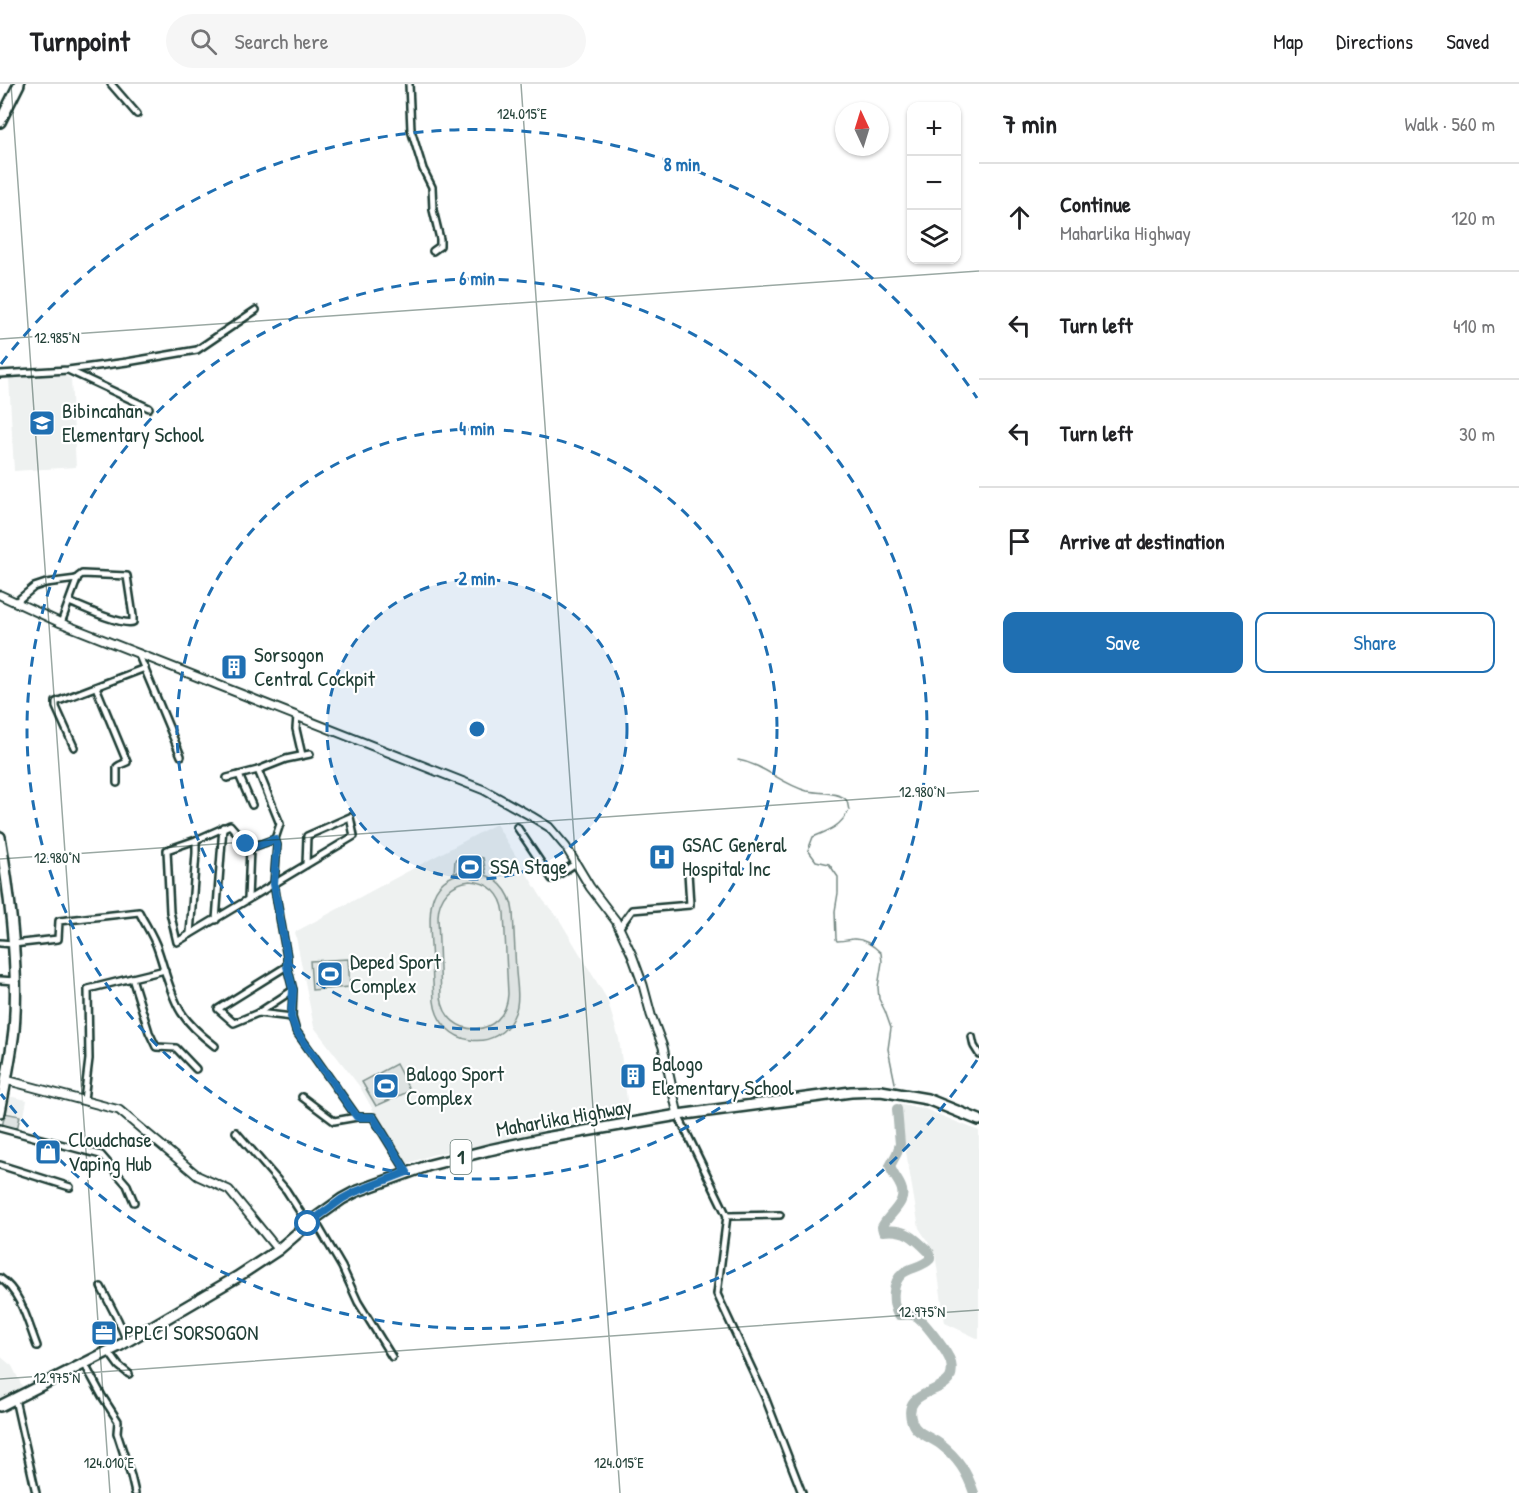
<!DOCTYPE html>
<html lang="en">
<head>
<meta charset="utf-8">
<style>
	:root { --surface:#fff; --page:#f6f6f6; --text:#202124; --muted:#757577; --line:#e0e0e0; --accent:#1f6fb2 }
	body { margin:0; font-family:"Patrick Hand",sans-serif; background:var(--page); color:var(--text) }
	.controls { position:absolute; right:18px; top:18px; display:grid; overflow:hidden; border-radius:12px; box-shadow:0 2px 4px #0004 }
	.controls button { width:54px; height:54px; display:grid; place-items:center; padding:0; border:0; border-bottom:2px solid var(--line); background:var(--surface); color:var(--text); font:30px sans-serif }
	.compass { position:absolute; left:835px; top:18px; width:54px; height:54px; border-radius:50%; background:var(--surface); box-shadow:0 2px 4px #0004; rotate:356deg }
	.stop { position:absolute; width:18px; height:18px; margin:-14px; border:4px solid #1f6fb2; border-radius:50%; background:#fff }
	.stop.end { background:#1f6fb2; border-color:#fff; box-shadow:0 2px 6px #0008 }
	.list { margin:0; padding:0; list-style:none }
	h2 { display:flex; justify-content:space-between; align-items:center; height:78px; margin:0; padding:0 24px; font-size:26px }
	h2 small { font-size:20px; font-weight:400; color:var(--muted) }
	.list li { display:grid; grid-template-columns:39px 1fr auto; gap:18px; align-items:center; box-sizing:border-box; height:108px; padding:0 24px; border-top:2px solid var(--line) }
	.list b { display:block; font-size:22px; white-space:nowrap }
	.list p { margin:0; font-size:20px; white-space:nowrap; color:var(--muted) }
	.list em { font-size:20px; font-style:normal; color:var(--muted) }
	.actions { display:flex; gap:12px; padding:18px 24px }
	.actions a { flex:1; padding:14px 0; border:2px solid var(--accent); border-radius:12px; text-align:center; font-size:21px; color:var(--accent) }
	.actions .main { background:var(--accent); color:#fff }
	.icon { flex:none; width:33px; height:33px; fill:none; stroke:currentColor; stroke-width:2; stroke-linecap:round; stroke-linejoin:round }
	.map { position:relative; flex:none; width:979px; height:1409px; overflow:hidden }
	header { display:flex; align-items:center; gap:36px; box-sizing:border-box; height:84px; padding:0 30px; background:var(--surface); border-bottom:2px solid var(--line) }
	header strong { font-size:28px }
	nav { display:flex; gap:33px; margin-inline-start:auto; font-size:21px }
	.search { width:420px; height:54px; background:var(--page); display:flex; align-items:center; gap:15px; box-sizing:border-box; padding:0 21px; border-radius:33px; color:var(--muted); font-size:22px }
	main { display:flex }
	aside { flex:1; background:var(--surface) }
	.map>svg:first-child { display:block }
</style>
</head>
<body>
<header>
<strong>Turnpoint</strong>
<div class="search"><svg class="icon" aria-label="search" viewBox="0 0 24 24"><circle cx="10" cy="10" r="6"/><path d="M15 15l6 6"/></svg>Search here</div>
<nav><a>Map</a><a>Directions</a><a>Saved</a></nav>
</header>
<main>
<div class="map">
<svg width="979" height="1409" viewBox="0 0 979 1409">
	<rect width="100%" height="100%" fill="#fff"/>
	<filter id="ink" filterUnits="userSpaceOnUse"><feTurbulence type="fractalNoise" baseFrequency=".0167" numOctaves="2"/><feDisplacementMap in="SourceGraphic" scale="12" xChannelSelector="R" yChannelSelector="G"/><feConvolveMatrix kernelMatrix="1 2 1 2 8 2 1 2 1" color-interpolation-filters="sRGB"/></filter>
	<g filter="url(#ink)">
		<!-- built -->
		<g fill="#eef1f0">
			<polygon points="63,290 71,295 76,383 14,387 9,294"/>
			<polygon points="496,740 543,816 559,835 607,915 619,955 629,1031 431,1071 404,1081 360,1003 314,943 295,848"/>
			<polygon points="8,1012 27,1016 24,1032 5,1027"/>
			<polygon points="901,1021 925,1025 979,1047 979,1255 945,1239 935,1169 919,1144 904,1056"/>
			<polygon points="0,1272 12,1282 23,1304 0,1314"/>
		</g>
		<!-- green -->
		<g fill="#dee3e2" stroke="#7e908b" stroke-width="1.5" fill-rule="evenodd">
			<path d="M471,772l12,2 3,15c-11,-5 -21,-5 -32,1l1,-14z"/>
			<path d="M473,788c23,3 38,18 40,40 1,20 2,40 3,60 1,13 4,28 -1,41 -16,43 -76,33 -81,-12 -1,-19 -2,-37 -3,-56 -2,-35 -5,-71 42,-73zM470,797c19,1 32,13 34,32l4,81c-2,45 -62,47 -67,3l-3,-81c1,-20 13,-33 32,-35z"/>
			<polygon points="348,875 350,903 312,906 310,877"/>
			<polygon points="396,980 410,1007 376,1022 362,998"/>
			<polygon points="5,1029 20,1032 17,1046 2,1043"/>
		</g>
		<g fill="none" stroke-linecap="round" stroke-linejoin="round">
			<!-- stream -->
			<path stroke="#758883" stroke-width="1.5" d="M738,676c25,4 43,24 69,31 10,2 35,1 40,10 1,3 1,6 2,9 -9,17 -19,20 -36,27l-5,13 8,11 13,3 9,13v16l-3,18 1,28 1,2c6,0 10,-1 16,-2 11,-1 20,6 28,14l1,9 -4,25 1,12 6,12 6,17 -3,21 7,34"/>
			<!-- river -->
			<path stroke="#afbab7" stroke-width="10" d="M897,1025l3,35 -3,9 -7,13c2,8 8,13 11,21 7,16 -12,26 -19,40l1,4c23,-3 32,7 47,22v6c-7,8 -19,8 -27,14 -12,10 -11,30 -5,42 6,0 14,-1 18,1 7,4 28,32 32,40 4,6 5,16 2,22 -9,16 -49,13 -38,44 4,12 19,15 28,22 18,14 27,28 34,49"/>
			<defs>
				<g id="minor">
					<polyline points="111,0 137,30"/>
					<polyline points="409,0 411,46 423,85 432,103 433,126 440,155 440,162 433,167"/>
					<polyline points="70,287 149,324"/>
					<polyline points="0,290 68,286 127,278 197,266 256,226"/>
					<polyline points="16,518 34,503 46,499 77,495"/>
					<path d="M61,539l17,-46 4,-3 45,2 6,40v6c-12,4 -51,-15 -64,-20"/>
					<polyline points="138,569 181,672"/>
					<polyline points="96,603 127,678 120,681 117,683 117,699"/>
					<polyline points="297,632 296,645 302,671"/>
					<polyline points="74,663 56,623 56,618 145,584"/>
					<polyline points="258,686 280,740 275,755 277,761 274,800 287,873 287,882 293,906 292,933 296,947 357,1033"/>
					<polyline points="239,691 252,721"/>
					<polyline points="227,694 258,686 286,675 310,670"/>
					<polyline points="517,743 552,795 576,779"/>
					<polyline points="275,755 250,764 230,741 196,756 167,766 170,828 177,858 354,752 350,733 307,752 306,781"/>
					<polyline points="248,815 250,764"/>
					<polyline points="216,836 223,743"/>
					<polyline points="619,844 632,826 690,821 688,788"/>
					<polyline points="190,850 196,769 196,756"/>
					<path d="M0,859l13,1 45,-5 1,-18 80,-9c6,12 15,25 19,38 7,20 12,44 23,62 9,14 21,24 34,34"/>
					<polyline points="287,882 218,925 234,939 258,929 292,933"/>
					<polyline points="132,894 165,886"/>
					<polyline points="0,896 15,897"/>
					<polyline points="258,929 293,906"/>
					<polyline points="972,953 974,962 979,970"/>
					<polyline points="302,1013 334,1037 357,1033 373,1033 407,1088"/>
					<polyline points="84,1016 89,975 88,905 132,894 149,948 156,963 176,964 196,985"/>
					<polyline points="678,1031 727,1132 717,1210 765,1313 802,1409"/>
					<polyline points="0,1044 101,1071 127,1101 134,1118"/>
					<polyline points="236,1048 286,1106 308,1140"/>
					<polyline points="0,1081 70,1103"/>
					<polyline points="727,1132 780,1131"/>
					<polyline points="314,1135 342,1183 358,1218 392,1273"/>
					<path d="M0,1194c21,14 28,45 37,68"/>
					<polyline points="101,1203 118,1236 127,1257"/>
					<polyline points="108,1267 119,1282 129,1290"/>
					<polyline points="84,1279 102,1312 118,1337 117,1349 131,1392 135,1409"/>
					<polyline points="15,1315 36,1409"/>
				</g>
				<g id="tertiary">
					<polyline points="0,511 61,539 484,706 531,732 549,743 566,763 590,803 616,837 632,871 643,901 651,931 663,963 678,1031"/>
					<polyline points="6,996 119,1026 198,1092 229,1106 278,1166"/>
				</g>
				<g id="primary">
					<polyline points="0,38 19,0"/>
					<path d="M0,753c10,59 19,133 14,193 -3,27 -9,55 -14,82"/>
					<polyline points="0,1322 119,1262 237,1193 278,1166 314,1135 342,1115 355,1108 430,1081 489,1066 545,1054 678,1031 851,1008 881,1007 927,1015 979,1036"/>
				</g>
			</defs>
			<!-- minor casing -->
			<use href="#minor" stroke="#1f3d34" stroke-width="10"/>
			<!-- tertiary casing -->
			<use href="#tertiary" stroke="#1f3d34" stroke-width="11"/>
			<!-- primary casing -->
			<use href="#primary" stroke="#1f3d34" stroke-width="14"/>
			<!-- minor -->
			<use href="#minor" stroke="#fff" stroke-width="5"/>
			<!-- tertiary -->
			<use href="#tertiary" stroke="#fff" stroke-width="7"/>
			<!-- primary -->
			<use href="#primary" stroke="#fff" stroke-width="9"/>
		</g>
	</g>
	<g fill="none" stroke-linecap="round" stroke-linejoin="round" filter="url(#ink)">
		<!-- route -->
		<polyline stroke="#1f6fb2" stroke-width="8" points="246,760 250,764 275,755 277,761 274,800 287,873 287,882 293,906 291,933 296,947 357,1033 373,1033 407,1088 355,1108 342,1115 308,1140"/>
	</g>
	<!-- ticks -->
	<path fill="none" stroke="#1f3d34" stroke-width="1.5" stroke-opacity="0.45" d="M11,0l99,1409M521,0l99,1409M0,255l979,-68M0,775l979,-68M0,1295l979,-69"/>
	<!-- distance rings -->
	<circle cx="477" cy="645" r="150" fill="#1f6fb2" fill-opacity=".12"/>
	<g fill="none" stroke="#1f6fb2" stroke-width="3" stroke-dasharray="10 8">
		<circle cx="477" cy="645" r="150"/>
		<circle cx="477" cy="645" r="300"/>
		<circle cx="477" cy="645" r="450"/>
		<path d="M977 976A600 600 0 0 1 1 1010M1 280A600 600 0 0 1 977 314"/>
	</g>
	<!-- icons -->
	<defs>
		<symbol id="school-square" viewBox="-11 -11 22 22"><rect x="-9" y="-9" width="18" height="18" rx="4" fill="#1f6fb2" stroke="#fff"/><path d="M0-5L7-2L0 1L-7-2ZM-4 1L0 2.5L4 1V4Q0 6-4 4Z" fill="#fff"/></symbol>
		<symbol id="building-square" viewBox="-11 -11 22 22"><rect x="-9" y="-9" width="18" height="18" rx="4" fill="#1f6fb2" stroke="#fff"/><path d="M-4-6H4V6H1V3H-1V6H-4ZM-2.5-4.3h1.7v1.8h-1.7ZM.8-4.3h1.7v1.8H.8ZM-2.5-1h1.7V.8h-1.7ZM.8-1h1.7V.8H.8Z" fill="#fff"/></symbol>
		<symbol id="hospital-square" viewBox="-11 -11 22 22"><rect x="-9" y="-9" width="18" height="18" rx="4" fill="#1f6fb2" stroke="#fff"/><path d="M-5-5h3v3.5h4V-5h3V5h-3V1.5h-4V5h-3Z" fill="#fff"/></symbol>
		<symbol id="stadium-square" viewBox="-11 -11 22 22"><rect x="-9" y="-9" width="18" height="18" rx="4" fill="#1f6fb2" stroke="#fff"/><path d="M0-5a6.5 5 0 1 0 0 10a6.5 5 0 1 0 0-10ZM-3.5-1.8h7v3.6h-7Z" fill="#fff"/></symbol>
		<symbol id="shop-square" viewBox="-11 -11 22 22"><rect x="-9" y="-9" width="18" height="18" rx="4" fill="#1f6fb2" stroke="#fff"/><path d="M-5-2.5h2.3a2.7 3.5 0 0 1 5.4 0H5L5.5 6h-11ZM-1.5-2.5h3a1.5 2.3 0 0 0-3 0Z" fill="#fff"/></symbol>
		<symbol id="office-square" viewBox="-11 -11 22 22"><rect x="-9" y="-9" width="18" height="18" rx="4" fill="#1f6fb2" stroke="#fff"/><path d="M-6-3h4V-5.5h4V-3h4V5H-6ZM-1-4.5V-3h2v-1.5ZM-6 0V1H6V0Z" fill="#fff"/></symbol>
	</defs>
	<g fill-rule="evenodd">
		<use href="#school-square" x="27" y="324" width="30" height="30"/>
		<use href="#building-square" x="219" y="568" width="30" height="30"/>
		<use href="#hospital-square" x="647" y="758" width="30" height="30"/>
		<use href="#stadium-square" x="455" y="768" width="30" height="30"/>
		<use href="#stadium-square" x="315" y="875" width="30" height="30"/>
		<use href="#building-square" x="618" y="977" width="30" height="30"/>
		<use href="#stadium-square" x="371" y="987" width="30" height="30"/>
		<use href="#shop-square" x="33" y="1053" width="30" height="30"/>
		<use href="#office-square" x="89" y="1234" width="30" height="30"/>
	</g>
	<g text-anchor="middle" stroke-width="4.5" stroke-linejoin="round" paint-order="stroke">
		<!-- shield labels -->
		<rect fill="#fff" stroke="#627771" stroke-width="1.5" x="450.5" y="1056" width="21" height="34" rx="4.5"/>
		<g font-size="20" font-weight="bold" fill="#1f3d34">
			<text x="461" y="1080">1</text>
		</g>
		<!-- poi labels -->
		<g font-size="21" fill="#1f3d34" stroke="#fff" text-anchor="start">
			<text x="62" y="334">Bibincahan<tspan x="62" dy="24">Elementary School</tspan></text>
			<text x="254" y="578">Sorsogon<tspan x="254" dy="24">Central Cockpit</tspan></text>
			<text x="682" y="768">GSAC General<tspan x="682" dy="24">Hospital Inc</tspan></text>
			<text x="490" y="790">SSA Stage</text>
			<text x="350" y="885">Deped Sport<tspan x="350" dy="24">Complex</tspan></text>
			<text x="652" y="987">Balogo<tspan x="652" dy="24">Elementary School</tspan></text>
			<text x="406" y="997">Balogo Sport<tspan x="406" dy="24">Complex</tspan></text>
			<text x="68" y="1063">Cloudchase<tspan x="68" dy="24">Vaping Hub</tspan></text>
			<text x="124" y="1256">PPLCI SORSOGON</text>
		</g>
		<!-- street labels -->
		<g font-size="21" fill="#1f3d34" stroke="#fff">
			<text transform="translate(564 1034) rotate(-10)" y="7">Maharlika Highway</text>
		</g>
	</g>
	<g font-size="15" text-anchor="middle" fill="#1f3d34" stroke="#fff" stroke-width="4.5" stroke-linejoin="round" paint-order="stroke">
		<text x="522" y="35">124.015°E</text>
		<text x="57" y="259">12.985°N</text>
		<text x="922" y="713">12.980°N</text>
		<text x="57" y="779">12.980°N</text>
		<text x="922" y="1233">12.975°N</text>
		<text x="57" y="1299">12.975°N</text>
		<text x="109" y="1384">124.010°E</text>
		<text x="619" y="1384">124.015°E</text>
	</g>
	<circle cx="477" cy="645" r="9" fill="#1f6fb2" stroke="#fff" stroke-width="3"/>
	<g font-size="18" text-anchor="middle" font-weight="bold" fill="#1f6fb2" stroke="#fff" stroke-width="4.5" stroke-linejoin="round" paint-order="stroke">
		<text x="682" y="87">8 min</text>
		<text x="477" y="201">6 min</text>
		<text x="477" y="351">4 min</text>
		<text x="477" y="501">2 min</text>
	</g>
</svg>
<div class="controls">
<button>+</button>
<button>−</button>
<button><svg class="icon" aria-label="layers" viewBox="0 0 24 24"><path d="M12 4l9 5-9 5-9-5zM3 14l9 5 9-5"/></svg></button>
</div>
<svg class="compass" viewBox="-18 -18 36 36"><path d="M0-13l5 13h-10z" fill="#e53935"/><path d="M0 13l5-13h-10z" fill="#757577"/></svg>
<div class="stop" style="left:308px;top:1140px"></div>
<div class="stop end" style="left:246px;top:760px"></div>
</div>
<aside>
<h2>7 min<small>Walk · 560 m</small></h2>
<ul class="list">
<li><svg class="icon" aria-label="ahead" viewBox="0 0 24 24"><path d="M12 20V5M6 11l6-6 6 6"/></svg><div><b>Continue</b><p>Maharlika Highway</p></div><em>120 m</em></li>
<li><svg class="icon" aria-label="left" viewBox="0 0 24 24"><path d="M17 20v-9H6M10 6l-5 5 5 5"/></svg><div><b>Turn left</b></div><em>410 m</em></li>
<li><svg class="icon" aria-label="left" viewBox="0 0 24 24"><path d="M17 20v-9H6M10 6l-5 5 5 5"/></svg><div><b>Turn left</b></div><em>30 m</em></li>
<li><svg class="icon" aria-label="arrive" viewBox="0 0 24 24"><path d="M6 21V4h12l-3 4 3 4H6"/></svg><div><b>Arrive at destination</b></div></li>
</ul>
<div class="actions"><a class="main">Save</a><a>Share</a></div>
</aside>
</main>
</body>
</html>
